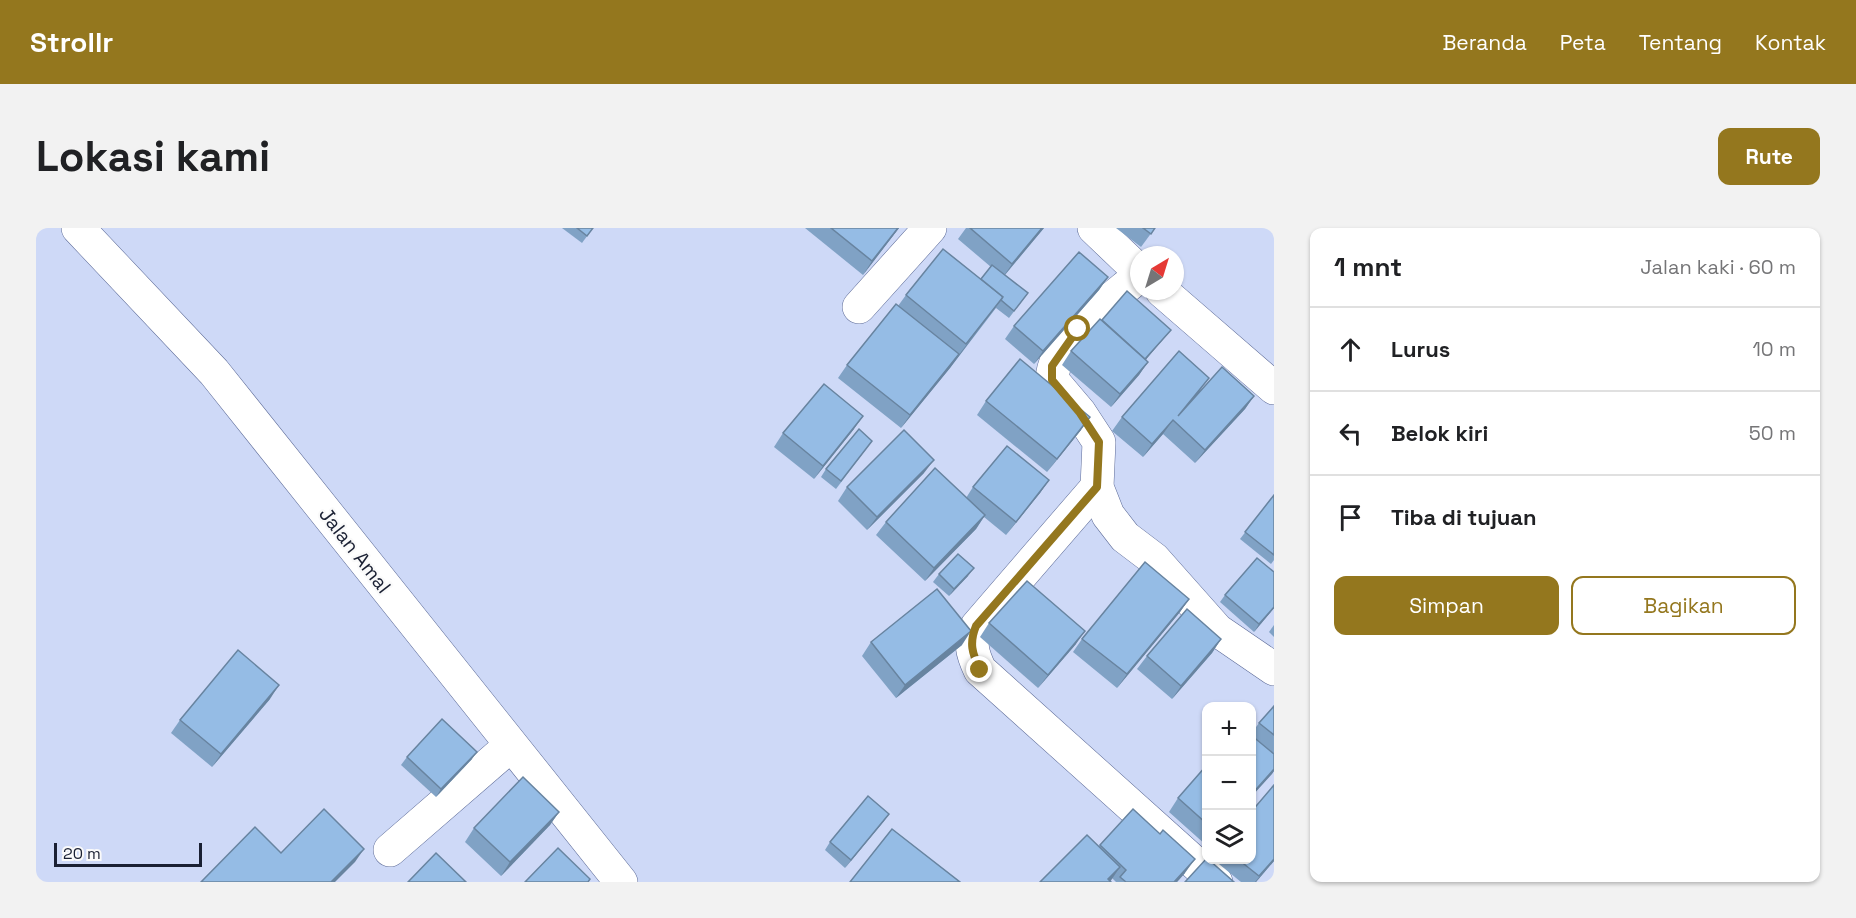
<!DOCTYPE html>
<html lang="id">
<head>
<meta charset="utf-8">
<style>
	:root { --surface:#fff; --page:#f2f2f2; --text:#202124; --muted:#757577; --line:#e0e0e0; --accent:#94771e }
	body { margin:0; font-family:"Space Grotesk",sans-serif; background:var(--page); color:var(--text) }
	.controls { position:absolute; right:18px; bottom:18px; display:grid; overflow:hidden; border-radius:12px; box-shadow:0 2px 4px #0004 }
	.controls button { width:54px; height:54px; display:grid; place-items:center; padding:0; border:0; border-bottom:2px solid var(--line); background:var(--surface); color:var(--text); font:30px sans-serif }
	.compass { position:absolute; left:1094px; top:18px; width:54px; height:54px; border-radius:50%; background:var(--surface); box-shadow:0 2px 4px #0004; rotate:38deg }
	.scale { position:absolute; left:18px; bottom:15px; width:148px; box-sizing:border-box; padding-left:6px; border:3px solid #1a2033; border-top:0; font-size:16px; line-height:21px; white-space:nowrap; color:#1a2033; -webkit-text-stroke:4px #fafafa; paint-order:stroke }
	.stop { position:absolute; width:18px; height:18px; margin:-14px; border:4px solid #94771e; border-radius:50%; background:#fff }
	.stop.end { background:#94771e; border-color:#fff; box-shadow:0 2px 6px #0008 }
	.list { margin:0; padding:0; list-style:none }
	h2 { display:flex; justify-content:space-between; align-items:center; height:78px; margin:0; padding:0 24px; font-size:26px }
	h2 small { font-size:20px; font-weight:400; color:var(--muted) }
	.list li { display:grid; grid-template-columns:39px 1fr auto; gap:18px; align-items:center; box-sizing:border-box; height:84px; padding:0 24px; border-top:2px solid var(--line) }
	.list b { display:block; font-size:22px; white-space:nowrap }
	.list em { font-size:20px; font-style:normal; color:var(--muted) }
	.actions { display:flex; gap:12px; padding:18px 24px }
	.actions a { flex:1; padding:14px 0; border:2px solid var(--accent); border-radius:12px; text-align:center; font-size:21px; color:var(--accent) }
	.actions .main { background:var(--accent); color:#fff }
	.icon { flex:none; width:33px; height:33px; fill:none; stroke:currentColor; stroke-width:2; stroke-linecap:round; stroke-linejoin:round }
	.map { position:relative; flex:none; width:1238px; height:654px; overflow:hidden; border-radius:12px }
	header { display:flex; align-items:center; gap:36px; box-sizing:border-box; height:84px; padding:0 30px; background:var(--accent); color:#fff }
	header strong { font-size:28px }
	nav { display:flex; gap:33px; margin-inline-start:auto; font-size:21px }
	.intro { display:flex; align-items:center; justify-content:space-between; box-sizing:border-box; height:144px; padding:0 36px }
	h1 { margin:0; font-size:42px }
	.button { padding:15px 27px; border-radius:12px; background:var(--accent); color:#fff; font-size:21px; font-weight:700 }
	main { display:flex; gap:36px; padding:0 36px }
	aside { flex:1; background:var(--surface); border-radius:12px; box-shadow:0 2px 4px #0004 }
	.map>svg:first-child { display:block }
</style>
</head>
<body>
<header>
<strong>Strollr</strong>
<nav><a>Beranda</a><a>Peta</a><a>Tentang</a><a>Kontak</a></nav>
</header>
<div class="intro"><h1>Lokasi kami</h1><a class="button">Rute</a></div>
<main>
<div class="map">
<svg width="1238" height="654" viewBox="0 0 1238 654">
	<rect width="100%" height="100%" fill="#ced9f7"/>
	<g fill="none" stroke-linecap="round" stroke-linejoin="round">
		<defs>
			<g id="minor">
				<polyline points="42,0 178,144 585,654"/>
				<polyline points="1058,0 1103,43"/>
				<path d="M1103,48c-29,25 -86,64 -87,104l28,33 19,29 -2,45 11,28 17,22 29,22 63,71 57,39"/>
				<polyline points="1126,63 1238,160"/>
				<polyline points="823,79 894,0"/>
				<path d="M1061,259l-120,139c-8,17 -5,27 3,44l236,212"/>
				<polyline points="354,622 474,518"/>
			</g>
		</defs>
		<!-- minor casing -->
		<use href="#minor" stroke="#5d6b98" stroke-width="34"/>
		<!-- minor -->
		<use href="#minor" stroke="#fff" stroke-width="33"/>
	</g>
	<!-- wall -->
	<g fill="#80a2c5">
		<polygon points="526,0 557,0 546,15"/>
		<polygon points="769,0 863,0 827,47"/>
		<polygon points="930,0 1008,0 969,47 992,65 973,90 960,80 914,140 865,200 802,150 811,137 862,78 870,67 945,51 955,39 922,11"/>
		<polygon points="1080,0 1119,0 1105,19"/>
		<polygon points="1072,49 1063,62 998,136 969,111 978,98"/>
		<polygon points="1066,92 1135,102 1129,109 1110,131 1112,134 1103,147 1075,179 1026,137 1035,123"/>
		<polygon points="1161,167 1218,168 1209,181 1159,235 1127,206 1107,229 1076,203 1086,189"/>
		<polygon points="950,173 1045,202 1011,244 941,187"/>
		<polygon points="818,201 778,251 738,219 747,205"/>
		<polygon points="831,220 800,261 785,249 790,241"/>
		<polygon points="888,245 831,302 802,273 811,259"/>
		<polygon points="1013,252 1004,265 970,307 948,289 940,301 889,353 840,307 850,294 930,270 937,259"/>
		<polygon points="1238,267 1238,332 1235,336 1204,311"/>
		<polygon points="903,346 932,348 913,368 897,354"/>
		<polygon points="1189,367 1238,380 1218,404 1184,374"/>
		<polygon points="1153,371 1144,384 1081,460 1037,424 1046,411"/>
		<polygon points="953,395 1040,416 1002,460 944,409"/>
		<polygon points="1238,397 1238,409 1233,404"/>
		<polygon points="1185,411 1176,425 1136,471 1101,441 1111,428"/>
		<polygon points="835,414 926,417 860,470 826,428"/>
		<polygon points="234,471 176,539 135,505 144,492"/>
		<polygon points="1238,478 1238,543 1215,569 1215,506 1223,495"/>
		<polygon points="371,529 436,531 400,569 365,537"/>
		<polygon points="1170,538 1170,617 1133,584 1142,570"/>
		<polygon points="1097,581 1149,645 1141,654 1080,654 1076,650 1004,654 1063,618"/>
		<polygon points="523,584 514,597 465,648 429,614 438,600"/>
		<polygon points="848,593 809,640 789,622 794,614"/>
		<polygon points="1178,632 1215,632 1238,633 1220,654 1205,654"/>
	</g>
	<!-- shaded-wall -->
	<g fill="#6884a0">
		<polygon points="862,0 863,0 827,47 836,33"/>
		<polygon points="1006,0 1008,0 967,49 976,36"/>
		<polygon points="1072,49 1063,62 998,136 1007,123"/>
		<polygon points="967,69 914,140 865,200 874,187 922,128"/>
		<polygon points="1135,102 1129,109 1102,141 1107,133"/>
		<polygon points="1112,134 1103,147 1075,179 1084,166"/>
		<polygon points="1218,168 1209,181 1159,235 1169,222"/>
		<polygon points="827,188 818,201 778,251 787,238"/>
		<polygon points="1054,189 1045,202 1011,244 1021,231"/>
		<polygon points="1137,192 1127,206 1107,229 1116,216"/>
		<polygon points="898,232 888,245 831,302 841,289"/>
		<polygon points="1013,252 1004,265 970,307 980,294"/>
		<polygon points="949,287 940,301 889,353 898,340"/>
		<polygon points="938,340 932,348 913,368 918,361"/>
		<polygon points="1153,371 1144,384 1081,460 1091,446"/>
		<polygon points="1238,379 1238,380 1218,404 1223,396"/>
		<polygon points="935,403 926,417 860,470 869,457"/>
		<polygon points="1049,403 1040,416 1002,460 1012,447"/>
		<polygon points="1185,411 1176,425 1136,471 1145,458"/>
		<polygon points="243,457 234,471 176,539 185,526"/>
		<polygon points="441,524 436,531 400,569 405,561"/>
		<polygon points="1238,541 1238,543 1236,546 1215,569 1215,567"/>
		<polygon points="523,584 514,597 465,648 474,634"/>
		<polygon points="853,586 848,593 809,640 815,632"/>
		<polygon points="328,621 319,634 299,654 295,654"/>
		<polygon points="1159,631 1149,645 1141,654 1138,654"/>
		<polygon points="1238,631 1238,633 1220,654 1219,654"/>
		<polygon points="1084,639 1074,654 1072,651"/>
	</g>
	<!-- building -->
	<g fill="#95bce5" stroke="#6884a0" stroke-width="1.5">
		<polygon points="541,0 557,0 551,8"/>
		<polygon points="795,0 862,0 836,33"/>
		<polygon points="934,0 1006,0 976,36"/>
		<polygon points="1107,0 1119,0 1115,6"/>
		<polygon points="907,21 967,69 930,116 870,67"/>
		<polygon points="1043,24 1072,49 1007,123 978,98"/>
		<polygon points="956,37 992,65 978,83 965,72 967,69 945,51"/>
		<polygon points="1091,63 1135,102 1109,131 1066,92"/>
		<polygon points="860,76 923,126 874,187 811,137"/>
		<polygon points="1064,91 1112,134 1084,166 1035,123"/>
		<polygon points="1143,123 1173,150 1142,188 1186,139 1218,168 1169,222 1137,192 1116,216 1086,189"/>
		<polygon points="984,131 1054,189 1021,231 950,173"/>
		<polygon points="788,156 827,188 787,238 747,205"/>
		<polygon points="823,201 836,213 805,253 790,241"/>
		<polygon points="868,202 898,232 841,289 811,259"/>
		<polygon points="971,218 1013,252 980,294 937,259"/>
		<polygon points="899,240 949,287 898,340 850,294"/>
		<polygon points="1238,267 1238,327 1209,304"/>
		<polygon points="922,326 938,340 918,361 903,346"/>
		<polygon points="1221,330 1238,344 1238,379 1223,396 1189,367"/>
		<polygon points="1109,334 1153,371 1091,446 1046,411"/>
		<polygon points="991,353 1049,403 1012,447 953,395"/>
		<polygon points="901,361 935,403 869,457 835,414"/>
		<polygon points="1151,381 1185,411 1145,458 1111,428"/>
		<polygon points="202,422 243,457 185,526 144,492"/>
		<polygon points="1238,478 1238,507 1223,495"/>
		<polygon points="406,491 441,524 405,561 371,529"/>
		<polygon points="1215,507 1238,526 1238,541 1215,567"/>
		<polygon points="1170,538 1170,595 1142,570"/>
		<polygon points="487,549 523,584 474,634 438,600"/>
		<polygon points="1238,557 1238,631 1223,648 1203,632 1215,632 1215,584"/>
		<polygon points="832,568 853,586 815,632 794,614"/>
		<polygon points="288,581 328,621 295,654 165,654 219,599 245,625"/>
		<polygon points="1097,581 1124,606 1127,602 1159,631 1138,654 1090,654 1084,649 1090,642 1064,617"/>
		<polygon points="856,601 924,654 814,654"/>
		<polygon points="1051,607 1084,639 1072,651 1075,654 1004,654"/>
		<polygon points="522,620 554,651 552,654 489,654"/>
		<polygon points="400,625 430,654 372,654"/>
		<polygon points="1170,631 1173,632 1198,654 1149,654"/>
	</g>
	<g fill="none" stroke-linecap="round" stroke-linejoin="round">
		<!-- route -->
		<path stroke="#94771e" stroke-width="8" d="M944,442c-8,-17 -11,-27 -4,-44l121,-139 2,-45 -19,-29 -28,-33v-14l26,-37"/>
	</g>
	<g text-anchor="middle" stroke-width="4.5" stroke-linejoin="round" paint-order="stroke">
		<!-- street labels -->
		<g font-size="20" fill="#1a2033" stroke="#fafafa">
			<text transform="translate(319 322) rotate(52)" y="7">Jalan Amal</text>
		</g>
	</g>
</svg>
<div class="controls">
<button>+</button>
<button>−</button>
<button><svg class="icon" aria-label="layers" viewBox="0 0 24 24"><path d="M12 4l9 5-9 5-9-5zM3 14l9 5 9-5"/></svg></button>
</div>
<svg class="compass" viewBox="-18 -18 36 36"><path d="M0-13l5 13h-10z" fill="#e53935"/><path d="M0 13l5-13h-10z" fill="#757577"/></svg>
<div class="scale">20 m</div>
<div class="stop" style="left:1042px;top:101px"></div>
<div class="stop end" style="left:944px;top:442px"></div>
</div>
<aside>
<h2>1 mnt<small>Jalan kaki · 60 m</small></h2>
<ul class="list">
<li><svg class="icon" aria-label="ahead" viewBox="0 0 24 24"><path d="M12 20V5M6 11l6-6 6 6"/></svg><div><b>Lurus</b></div><em>10 m</em></li>
<li><svg class="icon" aria-label="left" viewBox="0 0 24 24"><path d="M17 20v-9H6M10 6l-5 5 5 5"/></svg><div><b>Belok kiri</b></div><em>50 m</em></li>
<li><svg class="icon" aria-label="arrive" viewBox="0 0 24 24"><path d="M6 21V4h12l-3 4 3 4H6"/></svg><div><b>Tiba di tujuan</b></div></li>
</ul>
<div class="actions"><a class="main">Simpan</a><a>Bagikan</a></div>
</aside>
</main>
</body>
</html>
